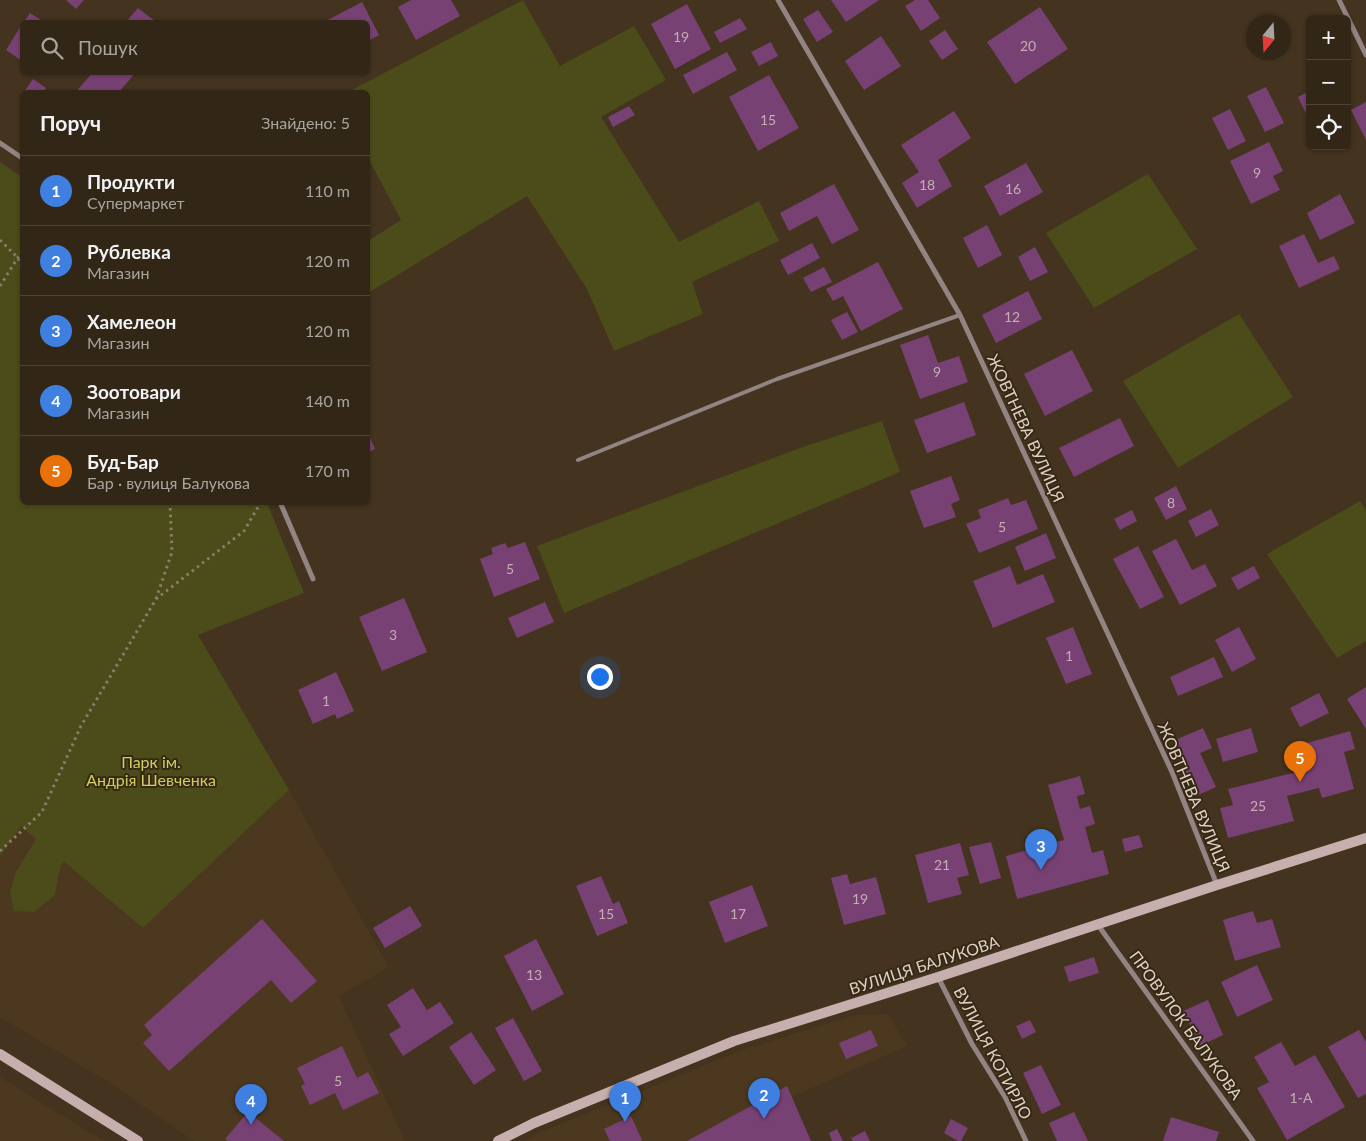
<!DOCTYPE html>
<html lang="uk">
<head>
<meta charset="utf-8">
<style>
	:root { --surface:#322617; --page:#3a2e20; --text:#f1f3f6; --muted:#a8a5a1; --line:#4d4336; --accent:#95b2f1 }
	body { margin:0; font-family:Lato,sans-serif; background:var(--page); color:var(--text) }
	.controls { position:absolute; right:15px; top:15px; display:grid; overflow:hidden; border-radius:8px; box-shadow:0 1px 4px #0004 }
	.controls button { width:45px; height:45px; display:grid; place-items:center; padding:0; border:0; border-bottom:1px solid var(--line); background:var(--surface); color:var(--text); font:25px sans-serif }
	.compass { position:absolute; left:1246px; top:15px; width:45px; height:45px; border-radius:50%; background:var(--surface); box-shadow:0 1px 4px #0004; rotate:198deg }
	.you { position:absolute; left:599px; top:676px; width:18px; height:18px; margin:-12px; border:4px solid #fff; border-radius:50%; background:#1a73e8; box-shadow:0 0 0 8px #1a73e833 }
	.badge { display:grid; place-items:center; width:32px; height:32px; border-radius:50%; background:var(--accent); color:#fff; font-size:16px; font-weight:700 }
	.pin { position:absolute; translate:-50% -41px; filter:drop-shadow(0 1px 2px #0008) }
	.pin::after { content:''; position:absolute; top:26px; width:18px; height:15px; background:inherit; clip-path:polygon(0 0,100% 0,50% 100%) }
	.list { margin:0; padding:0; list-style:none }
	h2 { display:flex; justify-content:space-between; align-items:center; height:65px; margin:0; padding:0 20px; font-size:21px }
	h2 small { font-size:16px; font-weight:400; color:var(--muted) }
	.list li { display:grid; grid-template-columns:32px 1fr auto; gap:15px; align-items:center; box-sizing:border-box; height:70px; padding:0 20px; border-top:1px solid var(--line) }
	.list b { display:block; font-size:19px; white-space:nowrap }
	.list p { margin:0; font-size:16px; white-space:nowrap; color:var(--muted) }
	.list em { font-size:16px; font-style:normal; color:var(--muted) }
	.icon { flex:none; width:28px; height:28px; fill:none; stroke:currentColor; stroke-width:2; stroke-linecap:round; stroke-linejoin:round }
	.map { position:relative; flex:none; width:1366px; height:1141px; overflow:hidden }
	.search { position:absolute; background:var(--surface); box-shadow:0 1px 4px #0004; left:20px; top:20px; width:350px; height:55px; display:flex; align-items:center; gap:12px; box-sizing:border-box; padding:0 18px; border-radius:8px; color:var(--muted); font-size:19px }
	.panel { position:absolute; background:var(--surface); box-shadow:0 1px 4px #0004; left:20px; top:90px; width:350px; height:415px; border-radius:8px }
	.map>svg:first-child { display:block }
</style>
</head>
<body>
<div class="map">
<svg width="1366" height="1141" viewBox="0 0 1366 1141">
	<rect width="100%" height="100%" fill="#43331f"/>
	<!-- built -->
	<g fill="#4c381e">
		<polygon points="289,790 389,967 339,996 405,1141 194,1141 108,1082 0,1017 0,856 21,826 143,928"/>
		<polygon points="888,1014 907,1046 792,1097 811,1141 525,1141 541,1132 739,1051 855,1015"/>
		<polygon points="0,1077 104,1141 0,1141"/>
	</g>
	<!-- green -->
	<g fill="#4b4c1a">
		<polygon points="523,0 560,66 634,26 666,80 601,117 679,242 759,201 779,241 692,282 703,314 614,351 587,289 527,196 368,293 368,241 401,220 368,158 368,92 348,92"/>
		<polygon points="0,162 22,177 22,502 267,503 304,593 198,635 289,790 143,928 63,861 58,876 55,895 34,912 14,911 10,893 16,872 36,839 21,826 0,856"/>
		<polygon points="1148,174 1197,249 1094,308 1046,233"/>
		<polygon points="1239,314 1293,397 1178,468 1123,381"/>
		<polygon points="882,421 900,472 564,613 537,546 800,448"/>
		<polygon points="1360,501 1366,510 1366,641 1337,658 1267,554"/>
	</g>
	<!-- building -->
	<g fill="#784174">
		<polygon points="66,0 84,0 76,9"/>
		<polygon points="411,0 451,0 460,16 416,40 398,7"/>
		<polygon points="831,0 879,0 846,22"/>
		<polygon points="915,0 928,0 940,18 921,31 905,6"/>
		<polygon points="362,2 379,35 368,41 368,22 324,22"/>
		<polygon points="687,4 711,49 675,69 651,24"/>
		<polygon points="1040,7 1068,49 1015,84 987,42"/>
		<polygon points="138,8 156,22 126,22"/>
		<polygon points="818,10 833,32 817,42 803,19"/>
		<polygon points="30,13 44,22 24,22"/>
		<polygon points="740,18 747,29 720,43 714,32"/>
		<polygon points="22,24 22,61 6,50"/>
		<polygon points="945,30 958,49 942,60 929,41"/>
		<polygon points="881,36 901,66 864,90 845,61"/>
		<polygon points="771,42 778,56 759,66 751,52"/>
		<polygon points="727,52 737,70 693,94 683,75"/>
		<polygon points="93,72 136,72 119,92 76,92"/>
		<polygon points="769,75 799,128 758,151 729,97"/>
		<polygon points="33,79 46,88 43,92 24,92"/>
		<polygon points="1266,87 1284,123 1265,132 1247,96"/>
		<polygon points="1310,91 1310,122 1298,97"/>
		<polygon points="1366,102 1366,140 1351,110"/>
		<polygon points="629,106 635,115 613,127 608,117"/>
		<polygon points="1230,109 1246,141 1228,150 1212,118"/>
		<polygon points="954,111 971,138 938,160 952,186 917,208 902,183 919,172 901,145"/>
		<polygon points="1269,142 1283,171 1273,176 1280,190 1251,204 1230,161"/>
		<polygon points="1026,163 1043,192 1000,216 984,186"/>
		<polygon points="834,184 859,230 832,244 817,216 789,231 780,213"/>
		<polygon points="1340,194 1355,223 1320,240 1307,213"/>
		<polygon points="987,225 1002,255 978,268 963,238"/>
		<polygon points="1304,234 1318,263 1334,256 1340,269 1299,288 1279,246"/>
		<polygon points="812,243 820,258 788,275 780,260"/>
		<polygon points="1035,247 1048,272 1030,281 1018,257"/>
		<polygon points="878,262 903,309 861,331 843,296 833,301 826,289"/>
		<polygon points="824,267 832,282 811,292 803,278"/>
		<polygon points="1028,291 1042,319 996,343 982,315"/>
		<polygon points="847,312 858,332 842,340 831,320"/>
		<polygon points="928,335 938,363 959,356 968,382 920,399 900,345"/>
		<polygon points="1072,350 1093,391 1045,416 1024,374"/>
		<polygon points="964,402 976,435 927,453 914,420"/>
		<polygon points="1120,418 1134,446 1074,477 1059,448"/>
		<polygon points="368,433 375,449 368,452"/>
		<polygon points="951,476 960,500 951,504 956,517 924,528 910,491"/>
		<polygon points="1176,486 1187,509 1166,520 1154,498"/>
		<polygon points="1008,498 1011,505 1026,500 1038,529 979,553 966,524 981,518 978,510"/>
		<polygon points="1211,509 1219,525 1196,537 1188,521"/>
		<polygon points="1132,510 1137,521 1120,530 1114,519"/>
		<polygon points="1046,533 1056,558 1025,571 1015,547"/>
		<polygon points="1176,539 1192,570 1205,564 1217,586 1180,605 1152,551"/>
		<polygon points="525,542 540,579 494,597 480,559 493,554 491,548 505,543 508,548"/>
		<polygon points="1138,546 1164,597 1140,609 1113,559"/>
		<polygon points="1010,566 1017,585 1043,574 1055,602 993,628 973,581"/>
		<polygon points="1254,566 1260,578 1238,590 1231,578"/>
		<polygon points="404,598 427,652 382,671 359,617"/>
		<polygon points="545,602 554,622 517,638 508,618"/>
		<polygon points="1073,627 1092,674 1066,684 1046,638"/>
		<polygon points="1239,627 1256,659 1232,672 1215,640"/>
		<polygon points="1214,657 1223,677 1178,696 1170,677"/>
		<polygon points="336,672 354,711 337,719 335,714 313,724 298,690"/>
		<polygon points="1366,687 1366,729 1347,699"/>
		<polygon points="1319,693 1329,713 1300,727 1290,708"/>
		<polygon points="1203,728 1212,748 1200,753 1216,787 1196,796 1173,741"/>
		<polygon points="1251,728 1258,752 1223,762 1216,739"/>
		<polygon points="1350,731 1355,749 1344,752 1354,789 1322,798 1319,788 1287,796 1294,821 1228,838 1220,808 1233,805 1228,789 1313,768 1307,743"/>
		<polygon points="1080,776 1085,794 1077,796 1080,809 1090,806 1095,824 1085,827 1092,853 1103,850 1109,874 1017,899 1006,856 1064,840 1048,785"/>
		<polygon points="1139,835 1143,847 1125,852 1122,839"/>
		<polygon points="991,842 1001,878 980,884 969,847"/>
		<polygon points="960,843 969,875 957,878 962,894 928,903 915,855"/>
		<polygon points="847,874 850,884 876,877 886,914 844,925 831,878"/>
		<polygon points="601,876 613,904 619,901 628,923 597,936 576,886"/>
		<polygon points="752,885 768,926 725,943 709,902"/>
		<polygon points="410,906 422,926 385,948 373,928"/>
		<polygon points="1253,911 1257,923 1272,919 1281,947 1235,961 1223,920"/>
		<polygon points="262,919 317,981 291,1003 271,980 169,1071 143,1043 152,1035 144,1025"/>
		<polygon points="536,939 564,994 532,1011 504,956"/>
		<polygon points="1094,957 1099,973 1069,982 1064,967"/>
		<polygon points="1257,965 1273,1000 1237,1017 1221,982"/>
		<polygon points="413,988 427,1010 440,1002 454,1023 403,1056 389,1034 401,1027 387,1005"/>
		<polygon points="1208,1000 1223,1035 1200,1046 1183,1011"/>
		<polygon points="513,1018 542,1071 524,1081 495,1028"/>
		<polygon points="1030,1020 1036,1032 1022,1039 1016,1026"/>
		<polygon points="871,1030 878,1046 846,1059 839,1043"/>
		<polygon points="1359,1030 1366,1042 1366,1094 1358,1098 1328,1047"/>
		<polygon points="471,1032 496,1070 474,1085 449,1047"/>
		<polygon points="1281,1042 1295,1066 1315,1055 1345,1107 1287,1140 1257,1088 1269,1082 1254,1057"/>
		<polygon points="342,1046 357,1078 368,1072 379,1093 343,1110 335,1093 310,1105 301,1086 305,1084 297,1068"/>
		<polygon points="1041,1065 1061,1105 1042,1114 1023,1073"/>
		<polygon points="787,1086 811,1141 687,1141"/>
		<polygon points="248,1112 284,1141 228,1141 225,1139"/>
		<polygon points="1074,1112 1088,1141 1057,1141 1049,1123"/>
		<polygon points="631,1116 642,1140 640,1141 610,1141 604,1129"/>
		<polygon points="1171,1117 1219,1132 1216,1141 1163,1141"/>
		<polygon points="951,1119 968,1128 961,1141 958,1141 944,1133"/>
		<polygon points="837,1129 843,1141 832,1141 829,1133"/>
		<polygon points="865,1131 870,1141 853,1141 851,1138"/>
	</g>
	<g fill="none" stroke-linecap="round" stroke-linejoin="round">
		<!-- path -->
		<g stroke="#8a7d6c" stroke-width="3" stroke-dasharray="2.5 4" stroke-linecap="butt">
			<polyline points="0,240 18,258 22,268"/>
			<polyline points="0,286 22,251"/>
			<polyline points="156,599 172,552 170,502"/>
			<polyline points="0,851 42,812 81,726 156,599 244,531 261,502"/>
		</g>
		<!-- lane -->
		<polyline stroke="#928483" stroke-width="4" points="578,460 777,379 960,315"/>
		<!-- street -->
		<g stroke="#928483" stroke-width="5">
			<polyline points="778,0 960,315 1172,772 1217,885"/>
			<polyline points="1339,0 1366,55"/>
			<polyline points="0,143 22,158"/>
			<polyline points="280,502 313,579"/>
			<polyline points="1098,925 1253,1141"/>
			<polyline points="938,977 972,1044 1005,1097 1026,1141"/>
		</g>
		<!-- secondary -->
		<g stroke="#c6afad" stroke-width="10">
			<polyline points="0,1054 138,1141"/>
			<polyline points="498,1141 534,1123 734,1041 938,977 1217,885 1366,838"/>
		</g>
	</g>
	<g text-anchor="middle" stroke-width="4" stroke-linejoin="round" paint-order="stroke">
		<!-- number labels -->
		<g font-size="14" fill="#c3aeb2">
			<text x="681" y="42">19</text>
			<text x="1028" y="51">20</text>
			<text x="768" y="125">15</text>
			<text x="1257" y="178">9</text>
			<text x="927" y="190">18</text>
			<text x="1013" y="194">16</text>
			<text x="1012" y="322">12</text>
			<text x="937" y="377">9</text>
			<text x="1171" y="508">8</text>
			<text x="1002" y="532">5</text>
			<text x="510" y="574">5</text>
			<text x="393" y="640">3</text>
			<text x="1069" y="661">1</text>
			<text x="326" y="706">1</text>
			<text x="1258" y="811">25</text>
			<text x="942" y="870">21</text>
			<text x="860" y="904">19</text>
			<text x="606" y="919">15</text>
			<text x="738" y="919">17</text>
			<text x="534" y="980">13</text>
			<text x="338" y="1086">5</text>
			<text x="1301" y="1103">1-А</text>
		</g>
		<!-- street labels -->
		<g font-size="16" fill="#dcd2c6" stroke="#382915">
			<text transform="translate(1026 428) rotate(65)" y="6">ЖОВТНЕВА ВУЛИЦЯ</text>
			<text transform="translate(1194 797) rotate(67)" y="6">ЖОВТНЕВА ВУЛИЦЯ</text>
			<text transform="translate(924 965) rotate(-18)" y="6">ВУЛИЦЯ БАЛУКОВА</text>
			<text transform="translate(1186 1025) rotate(54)" y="6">ПРОВУЛОК БАЛУКОВА</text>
			<text transform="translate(993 1053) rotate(62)" y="6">ВУЛИЦЯ КОТИРЛО</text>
		</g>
		<!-- park labels -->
		<g font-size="16" fill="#cdcf60" stroke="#382915">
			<text x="151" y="768">Парк ім.<tspan x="151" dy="18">Андрія Шевченка</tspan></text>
		</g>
	</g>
</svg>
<div class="controls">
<button>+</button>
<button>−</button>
<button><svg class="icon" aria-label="locate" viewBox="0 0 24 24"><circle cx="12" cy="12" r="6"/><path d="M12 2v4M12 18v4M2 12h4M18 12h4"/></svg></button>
</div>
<svg class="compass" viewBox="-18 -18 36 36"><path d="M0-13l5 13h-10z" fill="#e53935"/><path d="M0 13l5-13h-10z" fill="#a8a5a1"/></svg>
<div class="you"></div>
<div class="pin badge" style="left:625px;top:1122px;background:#3f7fe0">1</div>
<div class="pin badge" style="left:764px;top:1119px;background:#3f7fe0">2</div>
<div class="pin badge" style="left:1041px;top:870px;background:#3f7fe0">3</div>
<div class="pin badge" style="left:251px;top:1125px;background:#3f7fe0">4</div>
<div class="pin badge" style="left:1300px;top:782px;background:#e8710a">5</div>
<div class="search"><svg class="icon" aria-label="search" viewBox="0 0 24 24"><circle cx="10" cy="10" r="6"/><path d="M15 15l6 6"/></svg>Пошук</div>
<section class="panel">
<h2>Поруч<small>Знайдено: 5</small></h2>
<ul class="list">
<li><span class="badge" style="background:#3f7fe0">1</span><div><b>Продукти</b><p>Супермаркет</p></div><em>110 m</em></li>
<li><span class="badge" style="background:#3f7fe0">2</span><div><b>Рублевка</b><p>Магазин</p></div><em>120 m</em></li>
<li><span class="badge" style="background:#3f7fe0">3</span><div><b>Хамелеон</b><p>Магазин</p></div><em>120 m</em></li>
<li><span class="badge" style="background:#3f7fe0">4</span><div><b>Зоотовари</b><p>Магазин</p></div><em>140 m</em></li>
<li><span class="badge" style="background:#e8710a">5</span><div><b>Буд-Бар</b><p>Бар · вулиця Балукова</p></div><em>170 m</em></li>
</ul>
</section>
</div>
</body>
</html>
